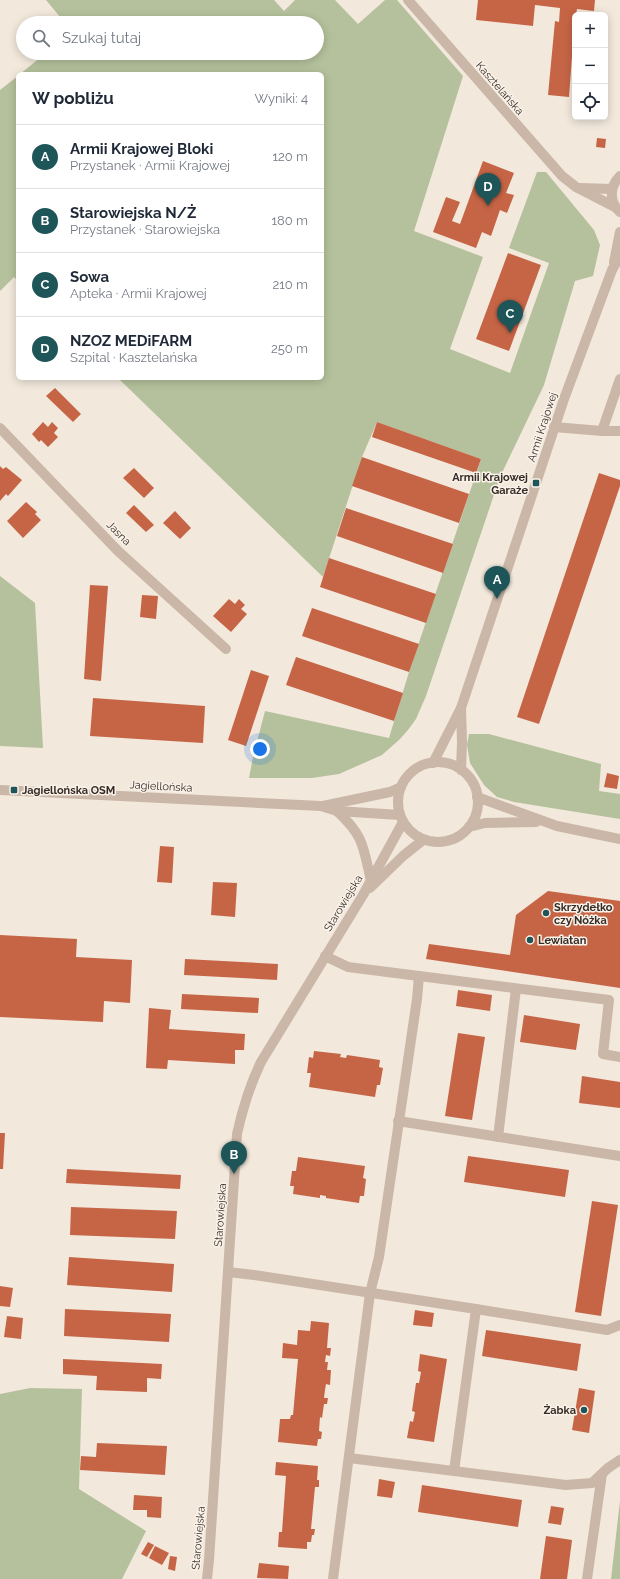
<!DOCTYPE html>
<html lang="pl">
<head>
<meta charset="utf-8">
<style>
	:root { --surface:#fff; --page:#f2f2f3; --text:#1f2937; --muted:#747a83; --line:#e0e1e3; --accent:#1d5558 }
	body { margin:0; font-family:Raleway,sans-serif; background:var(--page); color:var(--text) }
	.controls { position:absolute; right:12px; top:12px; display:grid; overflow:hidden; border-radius:6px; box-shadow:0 2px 10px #0003 }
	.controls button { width:36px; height:36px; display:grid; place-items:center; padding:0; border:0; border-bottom:1px solid var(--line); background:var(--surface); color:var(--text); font:20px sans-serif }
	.you { position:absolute; left:260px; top:749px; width:14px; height:14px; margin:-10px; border:3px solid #fff; border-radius:50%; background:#1a73e8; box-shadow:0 0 0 6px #1a73e833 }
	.badge { display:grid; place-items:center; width:26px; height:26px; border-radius:50%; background:var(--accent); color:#fff; font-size:13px; font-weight:700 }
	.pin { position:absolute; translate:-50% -33px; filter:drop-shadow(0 1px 2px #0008) }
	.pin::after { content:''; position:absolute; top:21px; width:14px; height:12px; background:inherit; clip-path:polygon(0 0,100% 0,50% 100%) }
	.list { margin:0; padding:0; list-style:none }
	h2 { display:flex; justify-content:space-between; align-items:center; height:52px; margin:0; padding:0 16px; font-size:17px }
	h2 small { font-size:13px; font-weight:400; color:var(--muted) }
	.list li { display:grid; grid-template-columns:26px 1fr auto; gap:12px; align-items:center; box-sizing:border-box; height:64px; padding:0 16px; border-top:1px solid var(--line) }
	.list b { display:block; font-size:15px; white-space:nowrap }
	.list p { margin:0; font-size:13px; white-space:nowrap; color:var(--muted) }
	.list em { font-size:13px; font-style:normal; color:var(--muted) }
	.icon { flex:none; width:22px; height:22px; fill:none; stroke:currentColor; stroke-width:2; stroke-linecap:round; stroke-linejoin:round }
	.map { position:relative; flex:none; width:620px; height:1579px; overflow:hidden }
	.search { position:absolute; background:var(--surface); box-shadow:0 2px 10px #0003; left:16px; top:16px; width:308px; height:44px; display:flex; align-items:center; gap:10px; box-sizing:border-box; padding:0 14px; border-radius:22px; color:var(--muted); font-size:15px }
	.panel { position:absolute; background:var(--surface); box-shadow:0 2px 10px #0003; left:16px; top:72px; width:308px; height:308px; border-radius:6px }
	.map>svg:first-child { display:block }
</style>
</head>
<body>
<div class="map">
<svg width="620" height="1579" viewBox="0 0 620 1579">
	<rect width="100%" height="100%" fill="#f2e8dc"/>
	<!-- green -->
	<g fill="#b5c19c">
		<polygon points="46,0 274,0 284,11 295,0 335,0 358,24 385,0 397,0 463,76 414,231 483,257 450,349 510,373 549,263 509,248 537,172 546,172 594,230 600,245 593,276 575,281 544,385 500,477 426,696 416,719 408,730 400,739 382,755 339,774 312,778 249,778 253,757 265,711 389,738 409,672 481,459 377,422 362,457 323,577 118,378 322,378 322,74 20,74 46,53 317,53 317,23 65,23"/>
		<polygon points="18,76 18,281 14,277 0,291 0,90"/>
		<polygon points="0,576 35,603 43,748 0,746"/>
		<polygon points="469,734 489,734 601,764 599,791 620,794 620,819 514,802 497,797 484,785 470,763 467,745"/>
		<polygon points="30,1388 82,1389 79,1489 146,1531 122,1579 0,1579 0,1394"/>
		<polygon points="620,1501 620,1579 611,1579"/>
	</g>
	<!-- building -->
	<g fill="#c66546">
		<polygon points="478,0 595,0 594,11 577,9 576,15 575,15 569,97 548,95 555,21 559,22 560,8 535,5 533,26 476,20"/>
		<polygon points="597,138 606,139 605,148 596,147"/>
		<polygon points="483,161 514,173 506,193 514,195 507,213 500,210 491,236 482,232 476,248 433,232 446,197 460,202 452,221 460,224"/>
		<polygon points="508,253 541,265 509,351 476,339"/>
		<polygon points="55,388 81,414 73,422 46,396"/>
		<polygon points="43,422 48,427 52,422 58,428 54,433 58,437 48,447 41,440 39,442 32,434"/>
		<polygon points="377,422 481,459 476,473 372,437"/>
		<polygon points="362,457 469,494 459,523 352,486"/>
		<polygon points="0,466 3,469 6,467 22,480 8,496 6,494 0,501"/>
		<polygon points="134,468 154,488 144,498 123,478"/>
		<polygon points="599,473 620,480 620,486 539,724 517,717"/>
		<polygon points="26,502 37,512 35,514 41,520 23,538 7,521"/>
		<polygon points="134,505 154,525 146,532 126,513"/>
		<polygon points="346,508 453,544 443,573 337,536"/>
		<polygon points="175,511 191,528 180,539 163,523"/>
		<polygon points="329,558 436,594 426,623 320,587"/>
		<polygon points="90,585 108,586 101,681 84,679"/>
		<polygon points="142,595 158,596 156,619 140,617"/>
		<polygon points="229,599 235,604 239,599 245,605 241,609 247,614 231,632 213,616"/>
		<polygon points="312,608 419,644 409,672 302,636"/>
		<polygon points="296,657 403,693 394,721 286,685"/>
		<polygon points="251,670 269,676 246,746 228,740"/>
		<polygon points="93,698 205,706 203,743 90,736"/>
		<polygon points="607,773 619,776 617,789 604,787"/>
		<polygon points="160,846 174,847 172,883 157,882"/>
		<polygon points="213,882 237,883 235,917 211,915"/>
		<polygon points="548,891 620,901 620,988 426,959 429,944 510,955 516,915"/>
		<polygon points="0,935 77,939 76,957 132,960 130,1003 104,1001 103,1022 0,1017"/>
		<polygon points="185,959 278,964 277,980 184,975"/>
		<polygon points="458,990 492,995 490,1011 456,1006"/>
		<polygon points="182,994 259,998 258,1013 181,1009"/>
		<polygon points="149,1008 171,1010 169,1029 245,1034 244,1050 235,1050 235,1064 168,1060 167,1069 146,1068"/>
		<polygon points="524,1015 580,1024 576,1050 520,1042"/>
		<polygon points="458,1033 485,1037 472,1120 445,1116"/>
		<polygon points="314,1051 341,1054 340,1057 346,1058 347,1055 380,1060 379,1067 383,1068 380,1085 377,1085 375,1097 309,1087 311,1073 307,1073 309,1057 313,1058"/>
		<polygon points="582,1076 620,1082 620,1108 579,1103"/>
		<polygon points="0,1133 5,1133 3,1169 0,1169"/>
		<polygon points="468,1156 569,1170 565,1197 464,1182"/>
		<polygon points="298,1157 365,1166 363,1178 366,1179 364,1196 360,1196 359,1203 326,1198 326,1196 320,1195 320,1198 293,1194 294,1186 290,1186 292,1171 296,1171"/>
		<polygon points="67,1169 181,1175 180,1189 66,1183"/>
		<polygon points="592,1201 618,1205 601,1316 575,1312"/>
		<polygon points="71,1207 177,1211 175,1239 70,1235"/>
		<polygon points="69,1257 174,1264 172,1292 67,1285"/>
		<polygon points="0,1286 13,1288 10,1307 0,1306"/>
		<polygon points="65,1309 171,1314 169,1342 64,1336"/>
		<polygon points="415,1310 434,1313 432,1327 413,1325"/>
		<polygon points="7,1316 23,1318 21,1339 4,1337"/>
		<polygon points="311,1321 329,1323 327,1348 331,1348 330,1356 326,1355 325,1362 328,1362 327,1370 331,1370 330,1385 326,1384 325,1390 324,1398 328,1398 327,1404 324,1404 322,1418 320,1417 319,1431 322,1432 321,1439 318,1439 317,1446 278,1442 280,1419 290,1419 291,1415 293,1415 298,1359 282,1358 283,1343 297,1345 298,1330 310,1331"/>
		<polygon points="486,1330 581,1344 577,1371 482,1356"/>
		<polygon points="420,1354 447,1359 434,1442 407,1438 410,1421 413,1422 415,1412 412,1411 416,1383 419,1383 421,1372 418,1371"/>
		<polygon points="63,1359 162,1364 161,1379 147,1378 147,1392 96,1390 97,1376 63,1374"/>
		<polygon points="579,1388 595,1391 589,1433 572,1430"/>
		<polygon points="97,1443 167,1446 165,1475 80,1470 81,1456 96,1457"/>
		<polygon points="276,1462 318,1466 317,1480 319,1480 319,1487 315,1487 311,1529 315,1529 314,1535 312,1535 311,1542 307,1542 307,1549 278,1547 279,1532 282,1532 286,1476 275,1475"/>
		<polygon points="379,1479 395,1482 392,1498 377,1496"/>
		<polygon points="422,1485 522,1500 518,1527 418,1512"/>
		<polygon points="134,1495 162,1497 161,1518 147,1517 147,1510 133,1510"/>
		<polygon points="551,1506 564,1508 561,1525 548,1523"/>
		<polygon points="546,1536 572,1540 567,1579 540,1579"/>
		<polygon points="148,1542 154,1545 147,1557 141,1554"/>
		<polygon points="155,1546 169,1553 162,1565 149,1558"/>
		<polygon points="170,1556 177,1557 175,1571 168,1569"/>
		<polygon points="259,1563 289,1566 288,1579 257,1578"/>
	</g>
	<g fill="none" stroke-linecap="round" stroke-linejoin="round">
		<!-- minor -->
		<g stroke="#cab7a8" stroke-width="10">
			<polyline points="408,0 562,176 576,187 615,207"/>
			<polyline points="580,188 612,189"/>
			<polyline points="554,427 602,431 620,379"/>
			<polyline points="0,428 118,551 226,649"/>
			<polyline points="602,431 620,431"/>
			<path d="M337,811c27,25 26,35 34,70"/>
			<polyline points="370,888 403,856 423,840"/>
			<polyline points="325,956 348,967 419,976 417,999 379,1257 370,1293 333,1579"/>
			<polyline points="419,976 609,1000 603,1054 620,1057"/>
			<polyline points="398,1121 620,1156"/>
			<polyline points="498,1137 516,989"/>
			<polyline points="228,1272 254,1275 476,1309 454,1471"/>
			<polyline points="476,1309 607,1330 620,1325"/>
			<polyline points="349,1458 566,1485 592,1483 608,1468 620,1460"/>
			<path d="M207,1579l2,-19 28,-426c6,-27 12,-47 24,-72l102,-167 40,-73"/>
			<polyline points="587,1579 602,1474"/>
		</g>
		<!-- tertiary -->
		<g stroke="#cab7a8" stroke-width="10">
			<path d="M620,176c-11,11 -11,26 0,36"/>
			<polyline points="614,262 620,232"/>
			<circle cx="438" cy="802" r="40"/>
			<polyline points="433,763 461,708 564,399 612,270 620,256"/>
			<polyline points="461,770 462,742 461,708"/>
			<polyline points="0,790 321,806 337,811 400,815"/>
			<polyline points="477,797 557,826 620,839"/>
			<polyline points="323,806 390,792 401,787"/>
			<polyline points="469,827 485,823 536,822"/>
		</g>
	</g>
	<!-- markers -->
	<g fill="#1d5558" stroke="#faf2e8" stroke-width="1.5">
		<rect x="532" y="479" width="8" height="8" rx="2"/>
		<rect x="10" y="786" width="8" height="8" rx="2"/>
		<circle cx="546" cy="913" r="4"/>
		<circle cx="530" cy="940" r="4"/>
		<circle cx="584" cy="1410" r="4"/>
	</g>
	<g text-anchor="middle" stroke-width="3" stroke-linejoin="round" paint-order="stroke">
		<!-- street labels -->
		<g font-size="11" fill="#372d28" stroke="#faf2e8">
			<text transform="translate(500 88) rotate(49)" y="4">Kasztelańska</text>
			<text transform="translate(542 427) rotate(-72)" y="4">Armii Krajowej</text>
			<text transform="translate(119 533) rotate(45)" y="4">Jasna</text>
			<text transform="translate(161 786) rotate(3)" y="4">Jagiellońska</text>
			<text transform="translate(343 903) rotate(-59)" y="4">Starowiejska</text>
			<text transform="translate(220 1215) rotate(-86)" y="4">Starowiejska</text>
			<text transform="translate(198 1538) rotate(-85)" y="4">Starowiejska</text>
		</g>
		<!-- poi labels -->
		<g font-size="11" font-weight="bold" fill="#372d28" stroke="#faf2e8" text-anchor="start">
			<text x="528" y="481" text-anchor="end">Armii Krajowej<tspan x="528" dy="13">Garaże</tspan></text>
			<text x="22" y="794">Jagiellońska OSM</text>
			<text x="554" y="911">Skrzydełko<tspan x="554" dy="13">czy Nóżka</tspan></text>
			<text x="538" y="944">Lewiatan</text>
			<text x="576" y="1414" text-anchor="end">Żabka</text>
		</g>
	</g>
</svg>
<div class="controls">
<button>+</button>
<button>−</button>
<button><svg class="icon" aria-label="locate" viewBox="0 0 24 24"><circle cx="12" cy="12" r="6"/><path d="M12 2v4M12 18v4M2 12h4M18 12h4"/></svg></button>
</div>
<div class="you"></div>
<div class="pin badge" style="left:497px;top:599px">A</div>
<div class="pin badge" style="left:234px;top:1174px">B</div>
<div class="pin badge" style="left:510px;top:333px">C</div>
<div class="pin badge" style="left:488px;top:206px">D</div>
<div class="search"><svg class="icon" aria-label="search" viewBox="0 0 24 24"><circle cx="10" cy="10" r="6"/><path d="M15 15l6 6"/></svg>Szukaj tutaj</div>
<section class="panel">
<h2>W pobliżu<small>Wyniki: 4</small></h2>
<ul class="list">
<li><span class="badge">A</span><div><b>Armii Krajowej Bloki</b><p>Przystanek · Armii Krajowej</p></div><em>120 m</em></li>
<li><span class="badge">B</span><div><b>Starowiejska N/Ż</b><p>Przystanek · Starowiejska</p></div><em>180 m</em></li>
<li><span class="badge">C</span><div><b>Sowa</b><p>Apteka · Armii Krajowej</p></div><em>210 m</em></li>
<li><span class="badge">D</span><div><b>NZOZ MEDiFARM</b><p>Szpital · Kasztelańska</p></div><em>250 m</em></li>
</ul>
</section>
</div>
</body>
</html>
